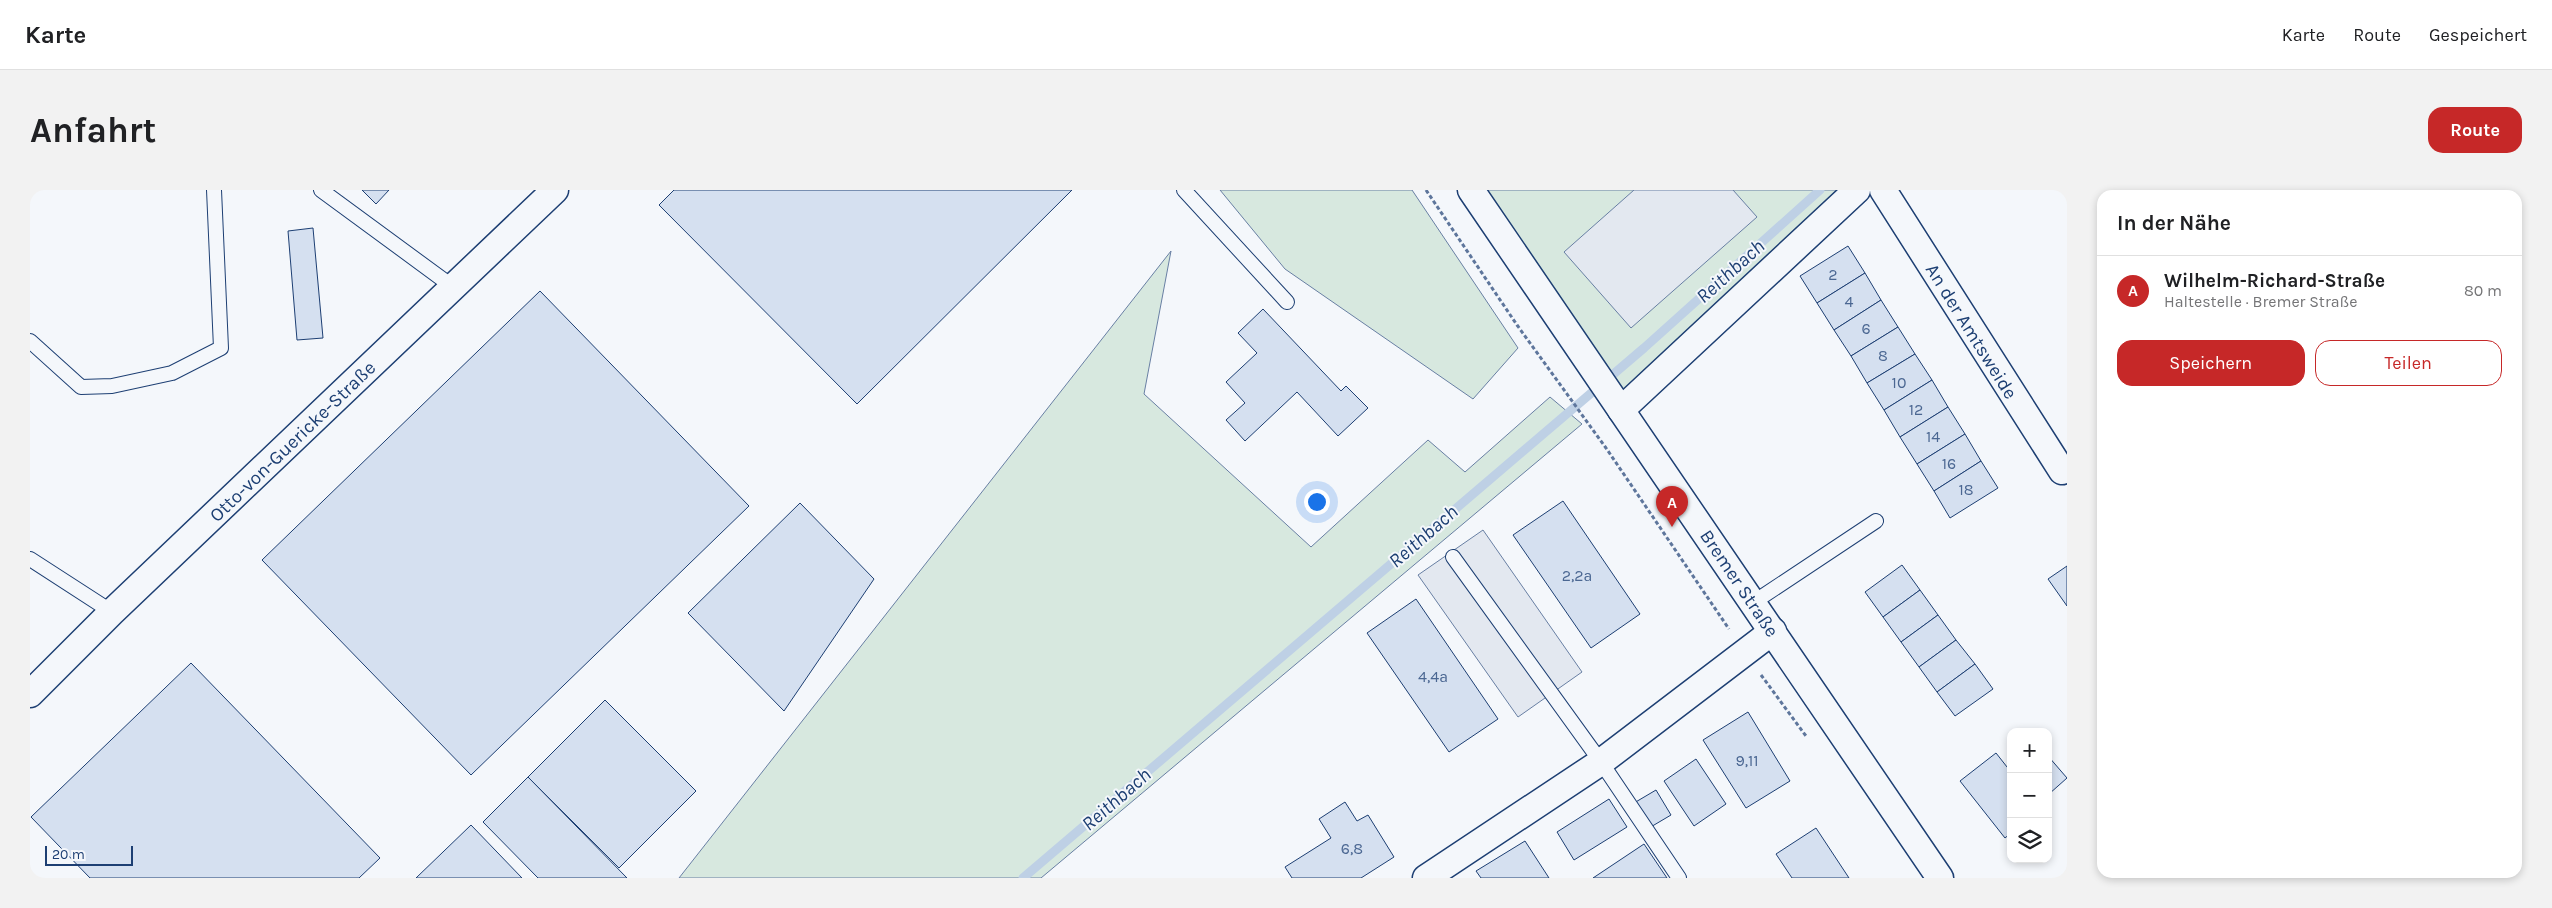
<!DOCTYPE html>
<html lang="de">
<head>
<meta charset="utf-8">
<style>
	:root { --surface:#fff; --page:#f2f2f2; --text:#202124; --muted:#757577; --line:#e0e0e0; --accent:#c62828 }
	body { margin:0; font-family:Karla,sans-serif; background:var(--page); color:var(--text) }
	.controls { position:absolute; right:15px; bottom:15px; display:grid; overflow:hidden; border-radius:10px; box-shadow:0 2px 8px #0003 }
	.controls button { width:45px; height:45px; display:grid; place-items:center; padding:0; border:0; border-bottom:1px solid var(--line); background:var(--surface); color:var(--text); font:25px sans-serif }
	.scale { position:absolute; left:15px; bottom:12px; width:88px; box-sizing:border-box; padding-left:5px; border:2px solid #1d3f73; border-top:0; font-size:14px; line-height:18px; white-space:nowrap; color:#1d3f73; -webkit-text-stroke:4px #f4f7fb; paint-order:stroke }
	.you { position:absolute; left:1286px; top:311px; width:18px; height:18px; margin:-12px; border:4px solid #fff; border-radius:50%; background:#1a73e8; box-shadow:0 0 0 8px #1a73e833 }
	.badge { display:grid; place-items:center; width:32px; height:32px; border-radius:50%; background:var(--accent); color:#fff; font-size:16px; font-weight:700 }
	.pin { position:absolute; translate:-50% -41px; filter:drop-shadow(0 1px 2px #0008) }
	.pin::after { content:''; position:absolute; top:26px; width:18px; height:15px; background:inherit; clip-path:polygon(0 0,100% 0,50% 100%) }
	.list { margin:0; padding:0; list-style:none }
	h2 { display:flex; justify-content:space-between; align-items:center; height:65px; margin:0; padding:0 20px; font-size:21px }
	h2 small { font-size:16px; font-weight:400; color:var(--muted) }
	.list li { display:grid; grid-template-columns:32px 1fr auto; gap:15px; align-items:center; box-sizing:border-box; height:70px; padding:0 20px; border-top:1px solid var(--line) }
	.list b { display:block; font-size:19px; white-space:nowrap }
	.list p { margin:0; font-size:16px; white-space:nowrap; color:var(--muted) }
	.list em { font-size:16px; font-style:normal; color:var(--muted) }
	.actions { display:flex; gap:10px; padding:15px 20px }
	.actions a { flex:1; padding:11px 0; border:1px solid var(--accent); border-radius:15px; text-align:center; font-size:18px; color:var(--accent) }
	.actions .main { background:var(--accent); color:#fff }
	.icon { flex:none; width:28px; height:28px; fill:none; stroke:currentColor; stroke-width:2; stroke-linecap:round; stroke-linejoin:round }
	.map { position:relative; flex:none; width:2037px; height:688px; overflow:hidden; border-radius:15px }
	header { display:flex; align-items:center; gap:30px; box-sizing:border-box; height:70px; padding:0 25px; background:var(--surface); border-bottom:1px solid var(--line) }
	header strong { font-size:24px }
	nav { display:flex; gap:28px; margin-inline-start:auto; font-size:18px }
	.intro { display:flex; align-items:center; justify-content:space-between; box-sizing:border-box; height:120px; padding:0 30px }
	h1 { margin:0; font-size:35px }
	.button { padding:12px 22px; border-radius:15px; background:var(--accent); color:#fff; font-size:18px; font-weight:700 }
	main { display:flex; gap:30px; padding:0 30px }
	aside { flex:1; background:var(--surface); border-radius:15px; box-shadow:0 2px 8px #0003 }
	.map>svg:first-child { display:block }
</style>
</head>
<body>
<header>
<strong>Karte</strong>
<nav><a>Karte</a><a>Route</a><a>Gespeichert</a></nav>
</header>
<div class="intro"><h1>Anfahrt</h1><a class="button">Route</a></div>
<main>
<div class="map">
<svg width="2037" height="688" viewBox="0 0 2037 688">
	<rect width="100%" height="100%" fill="#f4f7fb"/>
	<!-- green -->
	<g fill="#d7e8df" stroke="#687fa3">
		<polygon points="1190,0 1382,0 1488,158 1443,209 1255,79"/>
		<polygon points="1441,0 1827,0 1591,220"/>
		<polygon points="1141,61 1114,204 1281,357 1398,250 1435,282 1520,207 1552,234 1011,688 649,688"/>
	</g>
	<!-- parking -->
	<g fill="#e3e8f0" stroke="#687fa3">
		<polygon points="1604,0 1703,0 1727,27 1601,138 1534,62"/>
		<polygon points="1453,340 1552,482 1488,527 1388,385"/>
	</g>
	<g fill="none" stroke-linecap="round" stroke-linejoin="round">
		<!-- stream -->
		<polyline stroke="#bed0e5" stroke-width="9" points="993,688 1614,158 1790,0"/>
	</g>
	<!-- building -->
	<g fill="#d5e0f0" stroke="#1d3f73">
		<polygon points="332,0 359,0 346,14"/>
		<polygon points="644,0 1042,0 827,214 629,15"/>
		<polygon points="283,38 293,148 267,150 258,41"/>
		<polygon points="1818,56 1835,83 1787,113 1770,86"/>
		<polygon points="1835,83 1851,110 1804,140 1787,113"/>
		<polygon points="510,101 719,316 441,585 232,370"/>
		<polygon points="1851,110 1868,137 1821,166 1804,140"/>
		<polygon points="1233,119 1311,201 1316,196 1338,218 1308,246 1267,202 1215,251 1196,230 1215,213 1196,192 1227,163 1208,143"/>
		<polygon points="1868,137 1885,164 1837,193 1821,166"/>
		<polygon points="1885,164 1902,190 1854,220 1837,193"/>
		<polygon points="1902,190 1918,217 1870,247 1854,220"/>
		<polygon points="1918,217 1935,244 1887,274 1870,247"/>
		<polygon points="1935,244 1951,271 1904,301 1887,274"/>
		<polygon points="1951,271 1968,298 1920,328 1904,301"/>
		<polygon points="1533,311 1610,424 1561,458 1483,345"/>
		<polygon points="770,313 844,389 754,521 658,423"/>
		<polygon points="1872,375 1890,400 1853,427 1835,402"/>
		<polygon points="2037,376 2037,416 2018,389"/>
		<polygon points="1890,400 1908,425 1871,452 1853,427"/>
		<polygon points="1386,409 1468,529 1419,562 1337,443"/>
		<polygon points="1908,425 1926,450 1889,477 1871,452"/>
		<polygon points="1926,450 1945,474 1907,502 1889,477"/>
		<polygon points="161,473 350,668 329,688 60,688 1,627"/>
		<polygon points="1945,474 1963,499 1925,526 1907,502"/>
		<polygon points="575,510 666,601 589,678 498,587"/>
		<polygon points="1718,522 1760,591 1716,618 1673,550"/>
		<polygon points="1966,563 1981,582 1981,643 1975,648 1930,591"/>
		<polygon points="2018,566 2037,588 2019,604 2018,603"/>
		<polygon points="1666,569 1696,614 1664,636 1634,591"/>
		<polygon points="498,587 597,688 508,688 453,632"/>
		<polygon points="1626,600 1641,625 1619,638 1604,613"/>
		<polygon points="1579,609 1597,637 1544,670 1527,642"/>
		<polygon points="1315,612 1327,631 1338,625 1364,667 1331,688 1262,688 1255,677 1301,648 1289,629"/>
		<polygon points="441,635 492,688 386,688"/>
		<polygon points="1786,638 1819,688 1762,688 1746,664"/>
		<polygon points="1495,651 1519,688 1451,688 1446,681"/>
		<polygon points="1614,654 1637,688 1563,688"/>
	</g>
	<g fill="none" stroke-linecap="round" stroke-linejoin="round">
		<defs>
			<g id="service">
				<polyline points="291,0 423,97"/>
				<polyline points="1154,0 1257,112"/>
				<polyline points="0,151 51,197 82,196 142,183 191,158 184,0"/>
				<polyline points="1423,367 1571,572 1649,688"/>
				<polyline points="0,369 82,422"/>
				<polyline points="1724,412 1846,331"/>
			</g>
			<g id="minor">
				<polyline points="1441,0 1910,688"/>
				<polyline points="1853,0 2032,281"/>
				<polyline points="1591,220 1827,0"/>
				<polyline points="0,504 82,422 525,0"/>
				<polyline points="1396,688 1571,572 1743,441"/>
			</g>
		</defs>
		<!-- service casing -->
		<use href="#service" stroke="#1d3f73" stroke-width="16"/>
		<!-- minor casing -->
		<use href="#minor" stroke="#1d3f73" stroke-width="29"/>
		<!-- path -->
		<g stroke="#5e769c" stroke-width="3" stroke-dasharray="4 2.5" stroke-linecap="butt">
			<polyline points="1396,0 1487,135 1576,258 1699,439"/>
			<polyline points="1731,485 1776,546"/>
		</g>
		<!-- service -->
		<use href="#service" stroke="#f4f7fb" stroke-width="14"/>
		<!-- minor -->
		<use href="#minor" stroke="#f4f7fb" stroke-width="26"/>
	</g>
	<g text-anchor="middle" stroke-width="4" stroke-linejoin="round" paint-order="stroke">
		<!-- number labels -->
		<g font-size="16" fill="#4b6792">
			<text x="1803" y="90">2</text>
			<text x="1819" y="117">4</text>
			<text x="1836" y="144">6</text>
			<text x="1853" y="171">8</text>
			<text x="1869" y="198">10</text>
			<text x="1886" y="225">12</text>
			<text x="1903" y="252">14</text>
			<text x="1919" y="279">16</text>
			<text x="1936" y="305">18</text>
			<text x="1547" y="391">2,2a</text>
			<text x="1403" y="492">4,4a</text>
			<text x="1717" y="576">9,11</text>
			<text x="1322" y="664">6,8</text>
		</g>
		<!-- street labels -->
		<g font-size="19" fill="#1d3f73" stroke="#f4f7fb">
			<text transform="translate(1942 141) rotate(58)" y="7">An der Amtsweide</text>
			<text transform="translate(262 251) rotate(-44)" y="7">Otto-von-Guericke-Straße</text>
			<text transform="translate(1710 393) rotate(56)" y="7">Bremer Straße</text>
		</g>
		<!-- water labels -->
		<g font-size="20" font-style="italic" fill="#1d3f73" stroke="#f4f7fb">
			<text transform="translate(1700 81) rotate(-42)" y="7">Reithbach</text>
			<text transform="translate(1393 346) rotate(-41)" y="7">Reithbach</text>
			<text transform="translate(1086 609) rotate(-41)" y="7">Reithbach</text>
		</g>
	</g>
</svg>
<div class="controls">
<button>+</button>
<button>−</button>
<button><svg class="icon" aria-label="layers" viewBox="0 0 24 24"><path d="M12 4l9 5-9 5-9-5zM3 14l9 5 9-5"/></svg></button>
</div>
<div class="scale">20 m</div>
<div class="you"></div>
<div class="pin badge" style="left:1642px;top:337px">A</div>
</div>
<aside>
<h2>In der Nähe<small></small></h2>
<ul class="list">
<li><span class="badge">A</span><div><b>Wilhelm-Richard-Straße</b><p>Haltestelle · Bremer Straße</p></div><em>80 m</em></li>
</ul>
<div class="actions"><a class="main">Speichern</a><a>Teilen</a></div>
</aside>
</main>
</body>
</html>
